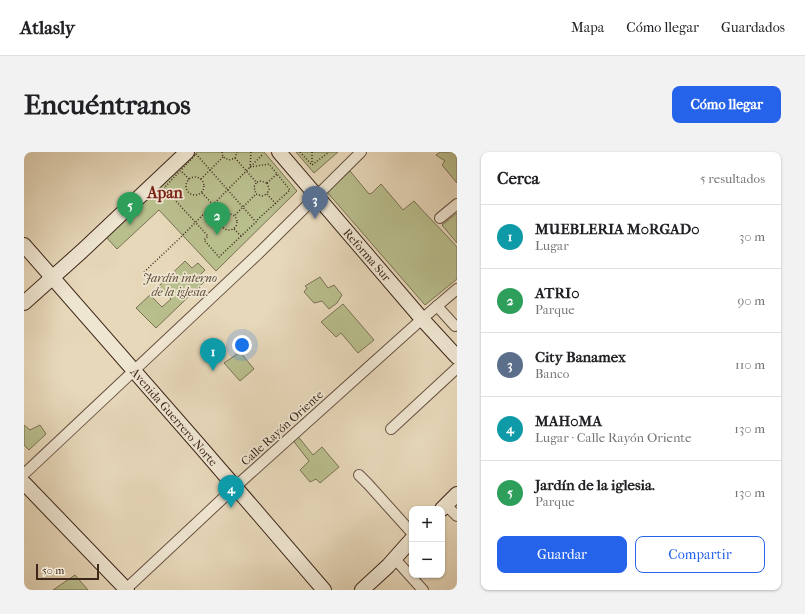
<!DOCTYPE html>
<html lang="es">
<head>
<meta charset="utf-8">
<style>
	:root { --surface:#fff; --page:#f2f2f2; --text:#202124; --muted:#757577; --line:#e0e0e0; --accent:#2563eb }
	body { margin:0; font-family:"IM FELL French Canon",serif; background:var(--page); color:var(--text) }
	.controls { position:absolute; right:12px; bottom:12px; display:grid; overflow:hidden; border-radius:8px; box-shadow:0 1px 3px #0004 }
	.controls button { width:36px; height:36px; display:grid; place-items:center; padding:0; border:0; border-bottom:1px solid var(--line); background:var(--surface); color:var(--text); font:20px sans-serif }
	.scale { position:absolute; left:12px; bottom:10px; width:63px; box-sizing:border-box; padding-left:4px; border:2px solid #3d261a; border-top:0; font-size:11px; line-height:14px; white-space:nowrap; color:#3d261a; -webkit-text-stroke:3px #efe6d2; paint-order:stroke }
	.you { position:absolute; left:218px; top:193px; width:14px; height:14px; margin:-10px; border:3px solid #fff; border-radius:50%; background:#1a73e8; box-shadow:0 0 0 6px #1a73e833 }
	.badge { display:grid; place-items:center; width:26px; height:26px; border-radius:50%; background:var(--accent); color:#fff; font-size:13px; font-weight:700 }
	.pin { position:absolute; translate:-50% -33px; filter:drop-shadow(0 1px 2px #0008) }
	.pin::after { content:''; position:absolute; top:21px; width:14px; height:12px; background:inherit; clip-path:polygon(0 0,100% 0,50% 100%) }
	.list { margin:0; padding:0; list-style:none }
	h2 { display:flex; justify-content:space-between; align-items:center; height:52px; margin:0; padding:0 16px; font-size:17px }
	h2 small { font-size:13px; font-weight:400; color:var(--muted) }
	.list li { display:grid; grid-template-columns:26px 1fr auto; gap:12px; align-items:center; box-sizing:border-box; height:64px; padding:0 16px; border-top:1px solid var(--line) }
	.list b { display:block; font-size:15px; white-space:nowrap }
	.list p { margin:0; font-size:13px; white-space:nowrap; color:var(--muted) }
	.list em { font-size:13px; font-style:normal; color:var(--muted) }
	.actions { display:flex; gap:8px; padding:12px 16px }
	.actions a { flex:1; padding:9px 0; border:1px solid var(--accent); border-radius:8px; text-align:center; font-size:14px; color:var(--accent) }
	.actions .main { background:var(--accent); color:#fff }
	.map { position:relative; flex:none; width:433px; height:438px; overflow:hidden; border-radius:8px }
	header { display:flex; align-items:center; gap:24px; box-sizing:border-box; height:56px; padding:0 20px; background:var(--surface); border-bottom:1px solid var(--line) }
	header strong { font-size:19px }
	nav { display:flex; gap:22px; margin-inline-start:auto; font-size:14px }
	.intro { display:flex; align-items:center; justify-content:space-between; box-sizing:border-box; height:96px; padding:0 24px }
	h1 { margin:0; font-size:28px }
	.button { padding:10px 18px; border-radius:8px; background:var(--accent); color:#fff; font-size:14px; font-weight:700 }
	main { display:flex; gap:24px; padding:0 24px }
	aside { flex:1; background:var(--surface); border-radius:8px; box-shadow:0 1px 3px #0004 }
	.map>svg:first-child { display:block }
</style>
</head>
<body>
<header>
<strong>Atlasly</strong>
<nav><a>Mapa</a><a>Cómo llegar</a><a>Guardados</a></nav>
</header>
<div class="intro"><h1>Encuéntranos</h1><a class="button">Cómo llegar</a></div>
<main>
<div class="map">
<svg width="433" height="438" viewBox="0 0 433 438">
	<rect width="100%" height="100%" fill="#e7d8ba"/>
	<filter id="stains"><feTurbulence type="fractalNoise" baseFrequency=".005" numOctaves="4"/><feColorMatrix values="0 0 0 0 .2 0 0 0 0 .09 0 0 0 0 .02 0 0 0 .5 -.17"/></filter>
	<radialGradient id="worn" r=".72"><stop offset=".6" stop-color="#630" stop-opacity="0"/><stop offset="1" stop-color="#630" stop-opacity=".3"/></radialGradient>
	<!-- green -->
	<g fill="#b9be8d" stroke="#7b7254">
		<polygon points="173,0 240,0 273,39 192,119 135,58 93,97 82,85"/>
		<polygon points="272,0 314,0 290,21"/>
		<polygon points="416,0 429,0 433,5 433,31 418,13 421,9 412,3"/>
		<path d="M326,19l19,23 3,-1 9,-9 22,26 11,-9c14,16 29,30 43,46v32l-32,26 -98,-113z"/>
		<polygon points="433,61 433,91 418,73"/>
		<polygon points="161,109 168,116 174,111 181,118 176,123 181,129 132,176 112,156 126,143 138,155 147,147 135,134"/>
		<polygon points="296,125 304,136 310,133 318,143 313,151 305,157 298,149 290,151 280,140 283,136 281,134"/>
		<polygon points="319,152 350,188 334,201 317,181 312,185 297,170"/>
		<polygon points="216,200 230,217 216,229 200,211"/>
		<polygon points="0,273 6,278 16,273 22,282 5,298 0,293"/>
		<polygon points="272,282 289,303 298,295 315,315 296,331 292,327 286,330 276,318 285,309 267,286"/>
		<polygon points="51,423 64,438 29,438"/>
	</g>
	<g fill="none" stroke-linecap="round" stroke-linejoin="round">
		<defs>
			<g id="street">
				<polyline points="416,66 433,52"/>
				<polyline points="413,154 431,174"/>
				<polyline points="367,277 433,216"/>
				<polyline points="0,322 234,102 337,0"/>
				<polyline points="335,323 344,332 388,381"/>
				<polyline points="422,353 433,364"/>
				<polyline points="371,407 399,438"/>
				<polyline points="101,438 211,335 398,167 433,137"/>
			</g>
			<g id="secondary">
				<polyline points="255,0 398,167 433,205"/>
				<polyline points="0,93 175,293 300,438"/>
				<polyline points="0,151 58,99 163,0"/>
				<polyline points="0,331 103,438"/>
				<polyline points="418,357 433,342"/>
				<polyline points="338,438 364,414 388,387"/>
			</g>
		</defs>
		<!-- street casing -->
		<use href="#street" stroke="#685242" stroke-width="12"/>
		<!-- secondary casing -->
		<use href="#secondary" stroke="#3d261a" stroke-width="16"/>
		<!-- path -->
		<g stroke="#3d261a" stroke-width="1.5" stroke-dasharray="1 2" stroke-linecap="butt">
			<polyline points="198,0 199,5 205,8 211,6 213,0"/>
			<polyline points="227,0 226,15 245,12 266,38 232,69"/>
			<polyline points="276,0 288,13 305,0"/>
			<polyline points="288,0 288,12"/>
			<polygon points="172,2 232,70 195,105 180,88 184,84 140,36"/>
			<polyline points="211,6 233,31"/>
			<polyline points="158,20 165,27"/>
			<circle cx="171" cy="34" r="9"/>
			<polyline points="177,27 199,5"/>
			<polyline points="233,30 237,29 243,31"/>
			<polyline points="232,31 230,35 232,42 238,44 243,42"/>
			<polyline points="243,31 253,22"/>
			<polyline points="243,31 245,37 243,42"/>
			<polyline points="178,41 200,64"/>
			<polyline points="243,42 252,52"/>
			<circle cx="205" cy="70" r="8"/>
			<polyline points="211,63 232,42"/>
			<polyline points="210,77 217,84"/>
			<polyline points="120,120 155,87 239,2"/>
		</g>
		<!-- street -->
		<use href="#street" stroke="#efe6d2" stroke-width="10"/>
		<!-- secondary -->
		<use href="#secondary" stroke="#efe6d2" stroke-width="14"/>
	</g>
	<g text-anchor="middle" stroke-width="3.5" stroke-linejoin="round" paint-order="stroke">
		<!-- street labels -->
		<g font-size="12" fill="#3d261a" stroke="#efe6d2">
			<text transform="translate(343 103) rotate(49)" y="4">Reforma Sur</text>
			<text transform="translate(150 265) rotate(49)" y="4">Avenida Guerrero Norte</text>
			<text transform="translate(258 276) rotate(-42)" y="4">Calle Rayón Oriente</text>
		</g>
		<!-- park labels -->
		<g font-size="12" font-style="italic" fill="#5c4c37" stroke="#efe6d2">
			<text x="156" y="130">Jardín interno<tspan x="156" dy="14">de la iglesia.</tspan></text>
		</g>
		<!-- district labels -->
		<g font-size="16" font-weight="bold" fill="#7a1f14" stroke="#efe6d2">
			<text x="141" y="46">Apan</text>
		</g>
	</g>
	<rect width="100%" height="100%" filter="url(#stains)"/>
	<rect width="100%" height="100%" fill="url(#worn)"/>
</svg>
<div class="controls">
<button>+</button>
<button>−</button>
</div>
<div class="scale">50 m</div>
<div class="you"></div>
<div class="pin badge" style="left:189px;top:219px;background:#0f9aa8">1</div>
<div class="pin badge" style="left:193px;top:83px;background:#2e9e5b">2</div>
<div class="pin badge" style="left:291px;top:67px;background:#5c6f8a">3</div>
<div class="pin badge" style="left:207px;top:356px;background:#0f9aa8">4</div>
<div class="pin badge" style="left:106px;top:73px;background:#2e9e5b">5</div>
</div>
<aside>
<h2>Cerca<small>5 resultados</small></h2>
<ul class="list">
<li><span class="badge" style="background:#0f9aa8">1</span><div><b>MUEBLERIA M0RGAD0</b><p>Lugar</p></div><em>30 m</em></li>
<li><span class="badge" style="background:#2e9e5b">2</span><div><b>ATRI0</b><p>Parque</p></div><em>90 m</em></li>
<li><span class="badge" style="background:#5c6f8a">3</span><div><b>City Banamex</b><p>Banco</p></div><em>110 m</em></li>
<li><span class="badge" style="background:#0f9aa8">4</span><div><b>MAH0MA</b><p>Lugar · Calle Rayón Oriente</p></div><em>130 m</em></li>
<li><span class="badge" style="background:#2e9e5b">5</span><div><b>Jardín de la iglesia.</b><p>Parque</p></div><em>130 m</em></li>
</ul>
<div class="actions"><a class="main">Guardar</a><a>Compartir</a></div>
</aside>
</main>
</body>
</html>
